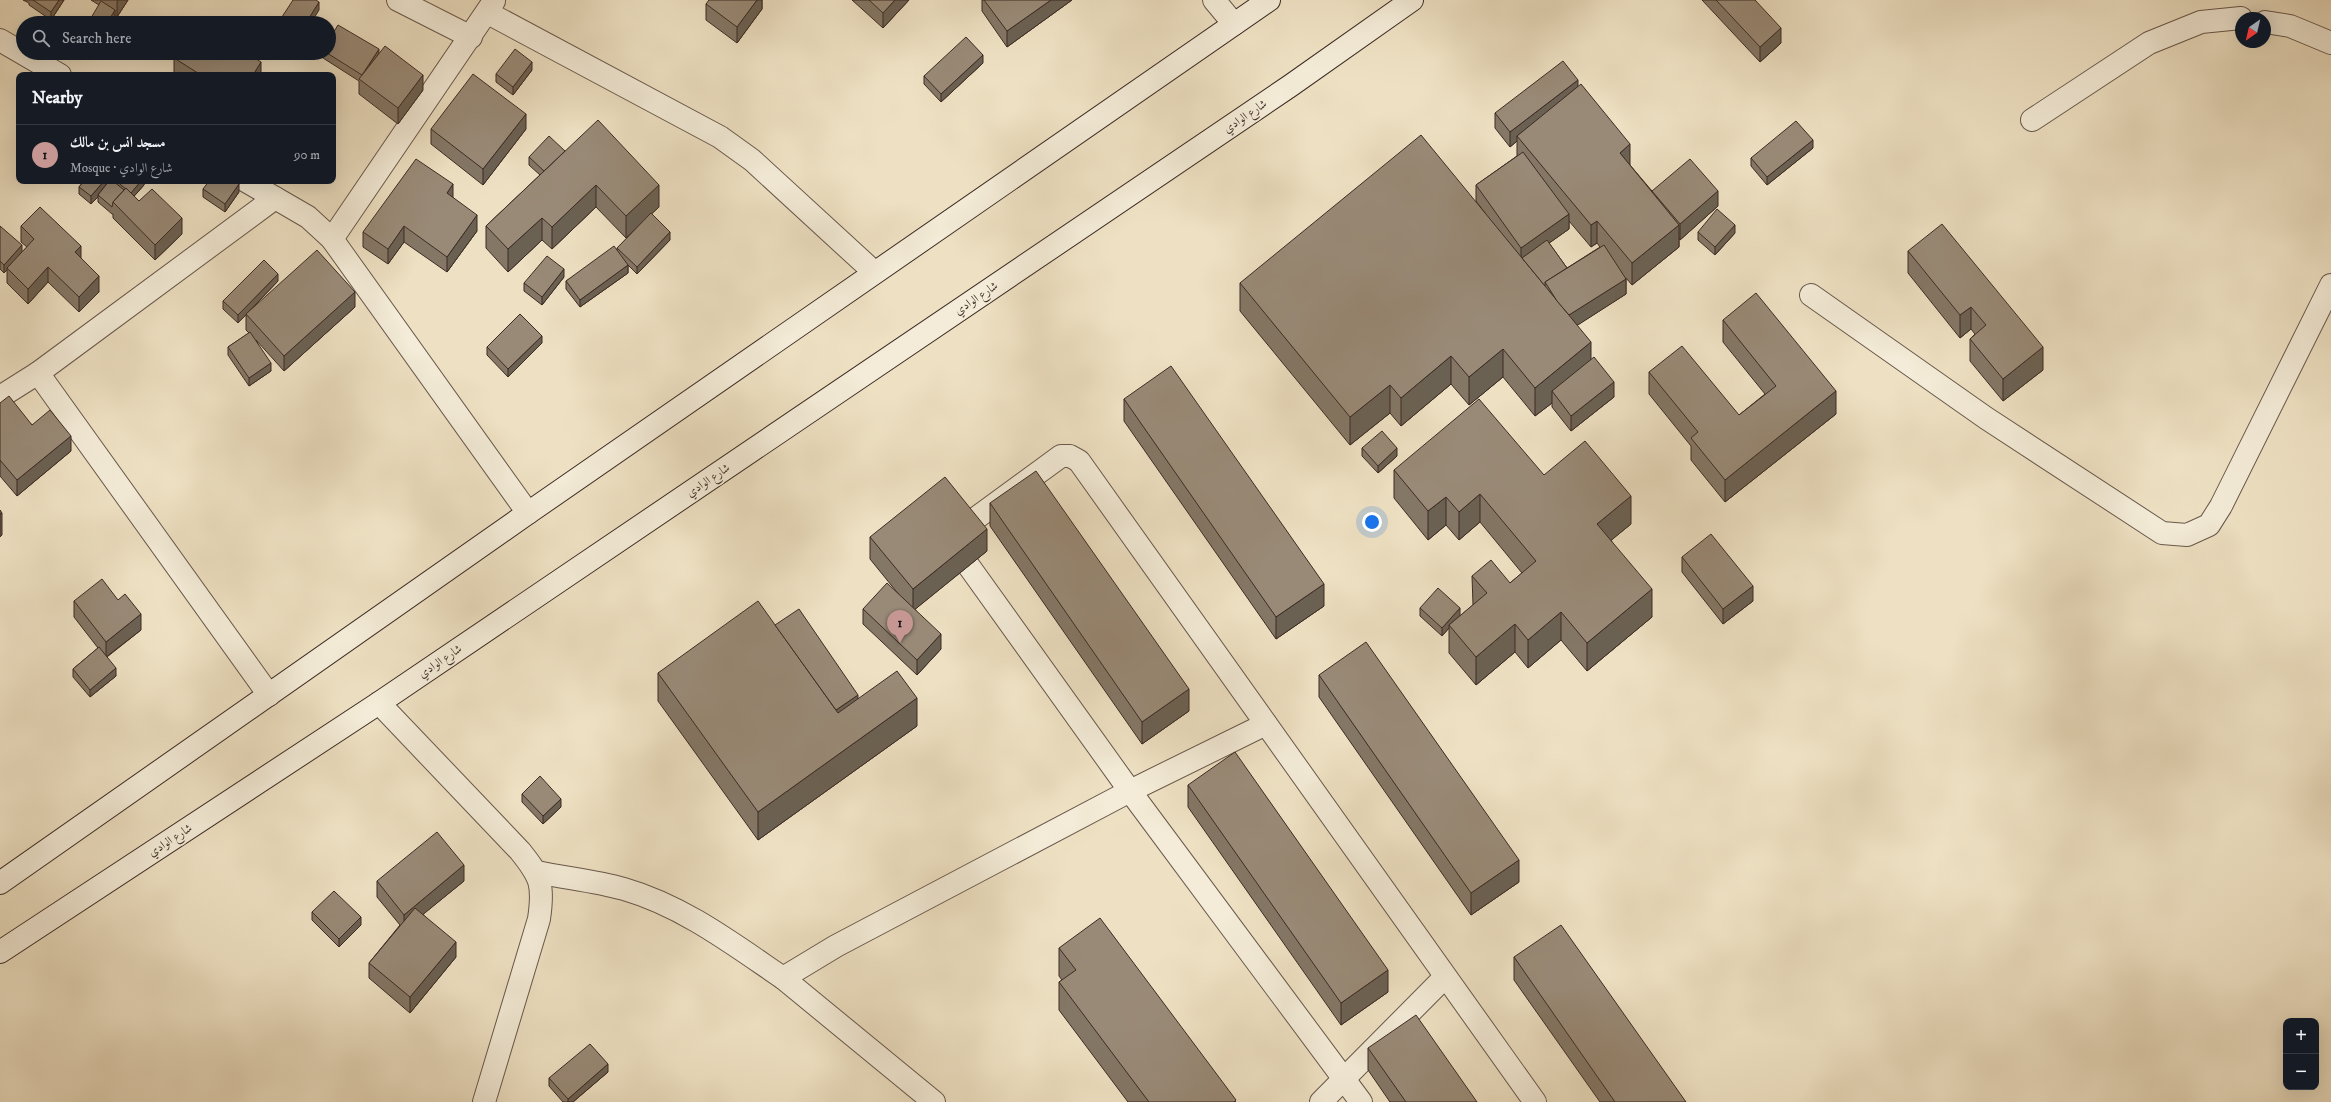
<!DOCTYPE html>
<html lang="en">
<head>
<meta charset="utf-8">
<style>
	:root { --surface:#171b24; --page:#20242c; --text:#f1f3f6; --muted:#9ea1a6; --line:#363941; --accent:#c59692 }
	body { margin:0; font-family:"IM FELL DW Pica",Amiri,serif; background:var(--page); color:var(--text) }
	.controls { position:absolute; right:12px; bottom:12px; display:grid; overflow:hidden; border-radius:8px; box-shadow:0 4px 16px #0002 }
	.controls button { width:36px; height:36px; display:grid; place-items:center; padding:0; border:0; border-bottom:1px solid var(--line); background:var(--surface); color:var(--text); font:20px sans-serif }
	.compass { position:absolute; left:2235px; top:12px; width:36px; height:36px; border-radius:50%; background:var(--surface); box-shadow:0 4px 16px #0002; rotate:214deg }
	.you { position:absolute; left:1372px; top:522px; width:14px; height:14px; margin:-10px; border:3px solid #fff; border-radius:50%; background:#1a73e8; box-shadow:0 0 0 6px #1a73e833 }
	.badge { display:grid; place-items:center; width:26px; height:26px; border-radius:50%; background:var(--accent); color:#111; font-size:13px; font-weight:700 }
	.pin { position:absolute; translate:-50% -33px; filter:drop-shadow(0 1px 2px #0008) }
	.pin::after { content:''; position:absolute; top:21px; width:14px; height:12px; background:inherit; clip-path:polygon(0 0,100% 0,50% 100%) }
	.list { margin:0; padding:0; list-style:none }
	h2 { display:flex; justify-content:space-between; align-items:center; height:52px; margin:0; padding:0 16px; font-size:17px }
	h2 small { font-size:13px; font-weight:400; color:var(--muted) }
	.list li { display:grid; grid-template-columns:26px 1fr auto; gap:12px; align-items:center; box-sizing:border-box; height:60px; padding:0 16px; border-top:1px solid var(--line) }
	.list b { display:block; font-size:15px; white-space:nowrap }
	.list p { margin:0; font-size:13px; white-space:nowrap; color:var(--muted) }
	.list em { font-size:13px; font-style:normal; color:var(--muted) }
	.icon { flex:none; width:22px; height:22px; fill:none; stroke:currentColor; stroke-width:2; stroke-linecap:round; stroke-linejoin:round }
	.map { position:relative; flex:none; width:2331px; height:1102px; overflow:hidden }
	.search { position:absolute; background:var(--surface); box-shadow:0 4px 16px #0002; left:16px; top:16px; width:320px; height:44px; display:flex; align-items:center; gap:10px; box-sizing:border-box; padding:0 14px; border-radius:22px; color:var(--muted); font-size:15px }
	.panel { position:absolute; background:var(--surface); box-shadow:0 4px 16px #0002; left:16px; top:72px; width:320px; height:112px; border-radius:8px }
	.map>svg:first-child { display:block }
</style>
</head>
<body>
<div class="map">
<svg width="2331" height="1102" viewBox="0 0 2331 1102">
	<rect width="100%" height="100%" fill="#eee1c3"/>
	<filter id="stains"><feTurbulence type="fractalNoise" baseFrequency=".005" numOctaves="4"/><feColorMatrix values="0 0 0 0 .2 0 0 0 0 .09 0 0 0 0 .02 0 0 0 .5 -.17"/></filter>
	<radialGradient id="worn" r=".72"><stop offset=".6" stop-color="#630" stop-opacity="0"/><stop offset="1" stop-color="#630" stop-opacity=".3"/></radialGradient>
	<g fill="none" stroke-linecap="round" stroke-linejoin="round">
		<defs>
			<g id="service">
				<polyline points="2265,22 2290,26 2331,43"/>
				<polyline points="2032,120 2149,43 2201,22 2241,18"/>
				<polyline points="1811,295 1986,418 2162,533 2187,535 2209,525 2221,506 2331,285"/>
				<path d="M537,872c28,6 59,9 87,17 59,17 109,55 159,89l53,-32 294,-155 136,-67"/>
				<polyline points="783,978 934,1102"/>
				<polyline points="1321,1102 1445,977"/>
				<polyline points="1361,1102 1130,791 953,544 957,532 1061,456 1070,456 1079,461 1535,1102"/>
			</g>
			<g id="minor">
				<polyline points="398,0 471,37"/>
				<polyline points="1214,0 1234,24"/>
				<polyline points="488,13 720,137 752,160 874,272"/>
				<polyline points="0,40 60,75"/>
				<polyline points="246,181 308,217 332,239 528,513"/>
				<polyline points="332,239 494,1"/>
				<polyline points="38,373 269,695"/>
				<polyline points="0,397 38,373 275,198"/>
				<path d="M379,703l141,148c21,26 24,34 19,68l-55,183"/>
			</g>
			<g id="secondary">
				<polyline points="0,883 528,513 1269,0"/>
				<polyline points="0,952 379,703 1290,86 1412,0"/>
			</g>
		</defs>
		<!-- service casing -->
		<use href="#service" stroke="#68584c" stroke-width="24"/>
		<!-- minor casing -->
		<use href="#minor" stroke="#68584c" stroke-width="24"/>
		<!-- secondary casing -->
		<use href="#secondary" stroke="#3c2b24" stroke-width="24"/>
		<!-- service -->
		<use href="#service" stroke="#f4ecd8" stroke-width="22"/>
		<!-- minor -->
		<use href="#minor" stroke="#f4ecd8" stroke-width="22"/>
		<!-- secondary -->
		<use href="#secondary" stroke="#f4ecd8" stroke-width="22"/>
	</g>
	<!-- wall -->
	<g fill="#847766" stroke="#3c2b24" fill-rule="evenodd">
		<polygon points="23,0 64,0 51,20 29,5 29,3"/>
		<polygon points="91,0 128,0 117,17 115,16 115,18 99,5"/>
		<polygon points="762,0 762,9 737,43 706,20 706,4"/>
		<polygon points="852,0 909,0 883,28"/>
		<polygon points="982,0 1072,0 1007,47 982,11"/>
		<polygon points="1702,0 1755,0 1781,43 1760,62"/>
		<polygon points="323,53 329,53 423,90 398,124 359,94 359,81 323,58"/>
		<polygon points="174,58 261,75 177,75 174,73"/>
		<polygon points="983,63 941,102 924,84 924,76"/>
		<polygon points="532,70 513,95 496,82 496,74"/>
		<path d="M1578,87l52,78 22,26 66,15 -38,34 -1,-2v9l-47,38 -6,-7v16l-49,31 14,35 23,37 -43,34 -19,-24v-4l-17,13 -32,-39 -34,28 -18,-21 -50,42 -11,-13 -40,32 -110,-134v-28l245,-70 -9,-12v-16l41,-29v-15l-7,6 -15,-19v-15zM1569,221l22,26 6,-4 3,4 -33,21 -18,-25 20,-14z"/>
		<polygon points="431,129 526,129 483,185 431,144"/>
		<polygon points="1813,148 1767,185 1751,166 1751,158"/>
		<polygon points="565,151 659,207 651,214 670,240 637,274 628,265 628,273 580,307 566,289 566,281 617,251 617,248 643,222 626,238 596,207 552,249 542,240 508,272 486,248 486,226 540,175 529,165 529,157"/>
		<polygon points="84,181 144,181 144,185 134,196 139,201 182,234 155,260 113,218 113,214 112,214 98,202 98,197 91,204 79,194 79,187"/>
		<polygon points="203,189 239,192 225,212 203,197"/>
		<polygon points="453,198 477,231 447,272 404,242 388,264 363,247 363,232"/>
		<polygon points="0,226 22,252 27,247 21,242 21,226 81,259 99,292 79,312 48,282 28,304 7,283 7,270 4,273 0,269"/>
		<polygon points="1698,232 1735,233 1715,255 1698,240"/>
		<polygon points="1908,251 2043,370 2003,401 1970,361 1970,339 1975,334 1971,329 1960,338 1908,273"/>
		<polygon points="564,277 542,305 524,291 524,283"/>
		<polygon points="278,281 238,323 223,309 223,301"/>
		<polygon points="355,307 284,371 256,340 271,371 249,386 228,355 228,347 249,333 246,330 246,314"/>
		<polygon points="1723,320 1836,414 1725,502 1691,460 1691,446 1649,394 1649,372 1739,415 1765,394 1723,342"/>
		<polygon points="542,343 508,377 487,355 487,347"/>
		<polygon points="1124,399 1324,606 1276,639 1124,421"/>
		<polygon points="0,403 71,451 17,496 0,476"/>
		<polygon points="1362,448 1397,456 1378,473 1362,456"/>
		<polygon points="1394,470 1544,475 1631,524 1611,540 1652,617 1587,671 1561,640 1528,668 1515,652 1476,685 1449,653 1449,628 1442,636 1420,616 1420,608 1460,616 1473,605 1472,576 1510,583 1522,573 1480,522 1459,540 1446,525 1428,540 1394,498"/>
		<polygon points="990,503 1189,711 1142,744 990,526"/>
		<polygon points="870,537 987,551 915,609 941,649 917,675 863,624 863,609 900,596 870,559"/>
		<polygon points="1682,557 1753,601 1723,624 1682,572"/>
		<polygon points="74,601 141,630 107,657 116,676 90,697 73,677 73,669 98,648 74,617"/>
		<polygon points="775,625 858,699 917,726 758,840 658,701 658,673"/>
		<polygon points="1319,675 1519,882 1471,915 1319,697"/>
		<polygon points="1188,785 1388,992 1341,1025 1188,807"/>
		<polygon points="522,794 561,807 543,824 522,802"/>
		<polygon points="377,881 464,881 423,914 456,957 410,1013 369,978 369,963 400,925 377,897"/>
		<polygon points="312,912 361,925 339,947 312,920"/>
		<polygon points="1059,948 1236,1102 1128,1102 1059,1010 1059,982 1062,980 1059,976"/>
		<polygon points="1514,957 1686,1102 1600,1102 1514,980"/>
		<polygon points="1368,1048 1477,1102 1390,1102 1368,1070"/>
		<polygon points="608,1072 573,1102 563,1102 549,1086 549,1078"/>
	</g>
	<!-- shaded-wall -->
	<g fill="#6b6153" stroke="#3c2b24">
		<polygon points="59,0 64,0 51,20 51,12"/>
		<polygon points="118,0 128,0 117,17 117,2"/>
		<polygon points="757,0 762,0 762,9 737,43 737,27"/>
		<polygon points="895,0 909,0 883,28 883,13"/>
		<polygon points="1051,0 1072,0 1007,47 1007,31"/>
		<polygon points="319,2 319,10 311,23 306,23"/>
		<polygon points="115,10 115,18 112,23 107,23"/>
		<polygon points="1781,28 1781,43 1760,62 1760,47"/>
		<polygon points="379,49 379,57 363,75"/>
		<polygon points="983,55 983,63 941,102 941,94"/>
		<polygon points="261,62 261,75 253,75"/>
		<polygon points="532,62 532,70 513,95 513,87"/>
		<polygon points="423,75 423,90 398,124 398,108"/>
		<polygon points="1578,80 1578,95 1517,136 1517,141 1510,147 1510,132"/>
		<polygon points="526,114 526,129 483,185 483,169"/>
		<polygon points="1813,140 1813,148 1767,185 1767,177"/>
		<polygon points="1630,144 1630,167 1620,153"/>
		<polygon points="104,181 109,181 98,195 98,197 91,204 91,196"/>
		<polygon points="141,181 144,181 144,185 130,201 130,193"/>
		<polygon points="239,184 239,192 225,212 225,204"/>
		<polygon points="453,184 453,200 447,193"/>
		<polygon points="596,185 596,207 552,249 552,227"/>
		<polygon points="659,185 659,207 626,238 626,216"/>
		<polygon points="1718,191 1718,206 1680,240 1680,224"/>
		<polygon points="1569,214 1569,229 1521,263 1521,248"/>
		<polygon points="477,215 477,231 447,272 447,257"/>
		<polygon points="182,218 182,234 155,260 155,245"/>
		<polygon points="542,218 542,240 508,272 508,249"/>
		<polygon points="1597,221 1597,243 1591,247 1591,225"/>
		<polygon points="1679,225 1679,247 1632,285 1632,263"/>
		<polygon points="1735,225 1735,233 1715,255 1715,247"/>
		<polygon points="404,226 404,242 388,264 388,249"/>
		<polygon points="670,232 670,240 637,274 637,267"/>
		<polygon points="22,245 22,253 7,268 7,270 4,273 4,265"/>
		<polygon points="81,246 81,261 75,252"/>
		<polygon points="628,265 628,273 580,307 580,300"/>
		<polygon points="48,267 48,282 28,304 28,289"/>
		<polygon points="564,269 564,277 542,305 542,297"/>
		<polygon points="278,274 278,281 238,323 238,315"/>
		<polygon points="99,276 99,292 79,312 79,297"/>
		<polygon points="1626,279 1626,294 1567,332 1567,316"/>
		<polygon points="355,292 355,307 284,371 284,356"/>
		<polygon points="1971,307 1971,329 1960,338 1960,315"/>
		<polygon points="542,336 542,343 508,377 508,369"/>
		<polygon points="1591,342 1591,370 1552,391 1552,403 1535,416 1535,388"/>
		<polygon points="2043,347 2043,370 2003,401 2003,379"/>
		<polygon points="1503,349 1503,377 1469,405 1469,377"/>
		<polygon points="1451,356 1451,384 1401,426 1401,398"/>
		<polygon points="271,363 271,371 249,386 249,378"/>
		<polygon points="1614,382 1614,397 1571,431 1571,416"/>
		<polygon points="1390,385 1390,413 1350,445 1350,417"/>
		<polygon points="1836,391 1836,414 1725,502 1725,480"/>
		<polygon points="71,436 71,451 17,496 17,480"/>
		<polygon points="1397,448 1397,456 1378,473 1378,466"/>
		<polygon points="1480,494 1480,522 1459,540 1459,512"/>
		<polygon points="1631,496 1631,524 1597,552 1597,524"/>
		<polygon points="1446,497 1446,525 1428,540 1428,511"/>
		<polygon points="2,513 2,535 0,537 0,514"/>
		<polygon points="987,529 987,551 913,611 913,589"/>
		<polygon points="1324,584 1324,606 1276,639 1276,617"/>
		<polygon points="1753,586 1753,601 1723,624 1723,609"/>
		<polygon points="1652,589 1652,617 1587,671 1587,643"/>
		<polygon points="1460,608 1460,616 1449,625 1449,628 1442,636 1442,628"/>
		<polygon points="1561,612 1561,640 1528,668 1528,640"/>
		<polygon points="141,614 141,630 106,657 106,642"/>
		<polygon points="1515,624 1515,652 1476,685 1476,657"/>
		<polygon points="941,634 941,649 917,675 917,660"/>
		<polygon points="116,668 116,676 90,697 90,690"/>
		<polygon points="1189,689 1189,711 1142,744 1142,722"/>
		<polygon points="858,695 858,710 832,728 832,713"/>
		<polygon points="917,698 917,726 758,840 758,812"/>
		<polygon points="561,799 561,807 543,824 543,816"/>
		<polygon points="1519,860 1519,882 1471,915 1471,893"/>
		<polygon points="464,865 464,881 404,930 404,915"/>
		<polygon points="361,917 361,925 339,947 339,939"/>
		<polygon points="456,942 456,957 410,1013 410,997"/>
		<polygon points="1388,970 1388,992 1341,1025 1341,1003"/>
		<polygon points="608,1064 608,1072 573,1102 568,1102 568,1099"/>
	</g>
	<!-- building -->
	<g fill="#998a77" stroke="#3c2b24">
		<polygon points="33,0 59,0 51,12"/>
		<polygon points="293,0 316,0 319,2 306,23 278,23"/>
		<polygon points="709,0 757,0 737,27 706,4"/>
		<polygon points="869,0 895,0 883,13"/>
		<polygon points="984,0 1051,0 1007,31"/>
		<polygon points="1716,0 1755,0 1781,28 1760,47"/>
		<polygon points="101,1 115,10 107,23 88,23"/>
		<polygon points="198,21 202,23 197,23"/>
		<polygon points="338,25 379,49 362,75 327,53 329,53 329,40"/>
		<polygon points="966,37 983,55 941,94 924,76"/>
		<polygon points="385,46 423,75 398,108 359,79"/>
		<polygon points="515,49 532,62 513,87 496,74"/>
		<polygon points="177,53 247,53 261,62 253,75 201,75 174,58"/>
		<polygon points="1563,61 1578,80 1510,132 1495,113"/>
		<polygon points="473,74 526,114 483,169 431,129"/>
		<polygon points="1581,84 1630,144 1620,153 1679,225 1632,263 1597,221 1591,225 1517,136"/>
		<polygon points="598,120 659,185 626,216 596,185 552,227 542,218 508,249 486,226"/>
		<polygon points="1796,121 1813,140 1767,177 1751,158"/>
		<polygon points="1421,135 1591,342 1535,388 1503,349 1469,377 1451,356 1401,398 1390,385 1350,417 1240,283"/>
		<polygon points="549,136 565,151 544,171 529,157"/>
		<polygon points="1523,152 1569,214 1521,248 1476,185"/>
		<polygon points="416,159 453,184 447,193 477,215 447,257 404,226 388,249 363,232"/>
		<polygon points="1690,159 1718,191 1680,224 1652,191"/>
		<polygon points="84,181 104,181 91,196 79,187"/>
		<polygon points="109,181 113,181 124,190 113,202 112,207 98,195"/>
		<polygon points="116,181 141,181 131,193 126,188 126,189"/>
		<polygon points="209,181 235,181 239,184 225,204 203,189"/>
		<polygon points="126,188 139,201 152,189 182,218 155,245 113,202"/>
		<polygon points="40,207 81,246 75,252 99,276 79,297 48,267 28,289 7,268 34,239 21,226"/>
		<polygon points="1717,209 1735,225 1715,247 1698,232"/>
		<polygon points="651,213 670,232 637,267 617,248"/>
		<polygon points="1942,224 2043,347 2003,379 1970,339 1986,325 1971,307 1960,315 1908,251"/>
		<polygon points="0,226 22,245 4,265 0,261"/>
		<polygon points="1547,240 1567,268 1545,282 1545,286 1522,258"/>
		<polygon points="1604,245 1626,279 1569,315 1557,301 1545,282"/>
		<polygon points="614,246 628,265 580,300 566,281"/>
		<polygon points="317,250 355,292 284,356 246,314"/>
		<polygon points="547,256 564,269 542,297 524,283"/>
		<polygon points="264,260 278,274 238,315 223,301"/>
		<polygon points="1756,293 1836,391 1725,480 1691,438 1698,432 1649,372 1682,346 1739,415 1776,386 1723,320"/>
		<polygon points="520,314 542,336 508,369 487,347"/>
		<polygon points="250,332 271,363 249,378 228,347"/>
		<polygon points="1594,357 1614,382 1571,416 1552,391"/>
		<polygon points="1171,366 1324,584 1276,617 1124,399"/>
		<polygon points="9,396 32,425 50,410 71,436 17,480 0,460 0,403"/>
		<polygon points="1479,399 1544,475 1585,441 1631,496 1597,524 1652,589 1587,643 1561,612 1528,640 1515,624 1476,657 1449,625 1487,593 1472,576 1491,560 1510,583 1536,561 1480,494 1459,512 1446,497 1428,511 1394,470"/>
		<polygon points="1382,431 1397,448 1378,466 1362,448"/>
		<polygon points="1036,471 1189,689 1142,722 990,503"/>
		<polygon points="945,477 987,529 913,589 870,537"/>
		<polygon points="0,510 2,513 0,514"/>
		<polygon points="1711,534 1753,586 1723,609 1682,557"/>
		<polygon points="102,579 118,600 125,594 141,614 106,642 74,601"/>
		<polygon points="887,583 941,634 917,660 863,609"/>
		<polygon points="1438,588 1460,608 1442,628 1420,608"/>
		<polygon points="758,601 838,713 897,671 917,698 758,812 658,673"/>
		<polygon points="799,609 858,695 836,710 775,625"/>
		<polygon points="1366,642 1519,860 1471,893 1319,675"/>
		<polygon points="99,647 116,668 90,690 73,669"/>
		<polygon points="1235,752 1388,970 1341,1003 1188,785"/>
		<polygon points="540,776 561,799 543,816 522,794"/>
		<polygon points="437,832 464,865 404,915 377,881"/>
		<polygon points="334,891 361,917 339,939 312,912"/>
		<polygon points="415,908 456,942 410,997 369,963"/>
		<polygon points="1100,918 1236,1100 1234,1102 1149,1102 1059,982 1076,970 1059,948"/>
		<polygon points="1561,925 1686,1102 1615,1102 1514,957"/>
		<polygon points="1416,1015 1477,1102 1406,1102 1368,1048"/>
		<polygon points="590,1044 608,1064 568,1099 549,1078"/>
	</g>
	<g text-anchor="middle" stroke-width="3.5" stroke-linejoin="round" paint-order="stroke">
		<!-- street labels -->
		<g font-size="12" fill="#3c2b24" stroke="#f4ecd8">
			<text transform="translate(1245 116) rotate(-34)" y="4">شارع الوادي</text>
			<text transform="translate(976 298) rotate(-34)" y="4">شارع الوادي</text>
			<text transform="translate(708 480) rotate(-34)" y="4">شارع الوادي</text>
			<text transform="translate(440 661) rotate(-34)" y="4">شارع الوادي</text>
			<text transform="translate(170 840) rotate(-33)" y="4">شارع الوادي</text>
		</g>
	</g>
	<rect width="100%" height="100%" filter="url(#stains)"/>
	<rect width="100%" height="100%" fill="url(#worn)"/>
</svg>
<div class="controls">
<button>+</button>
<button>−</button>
</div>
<svg class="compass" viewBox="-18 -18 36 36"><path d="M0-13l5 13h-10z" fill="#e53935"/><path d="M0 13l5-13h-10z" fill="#9ea1a6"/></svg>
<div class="you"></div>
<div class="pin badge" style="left:900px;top:643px">1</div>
<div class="search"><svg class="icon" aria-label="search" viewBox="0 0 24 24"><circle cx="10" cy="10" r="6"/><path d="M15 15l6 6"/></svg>Search here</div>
<section class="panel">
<h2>Nearby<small></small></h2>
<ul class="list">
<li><span class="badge">1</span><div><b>مسجد انس بن مالك</b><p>Mosque · شارع الوادي</p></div><em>90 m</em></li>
</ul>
</section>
</div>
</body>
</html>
